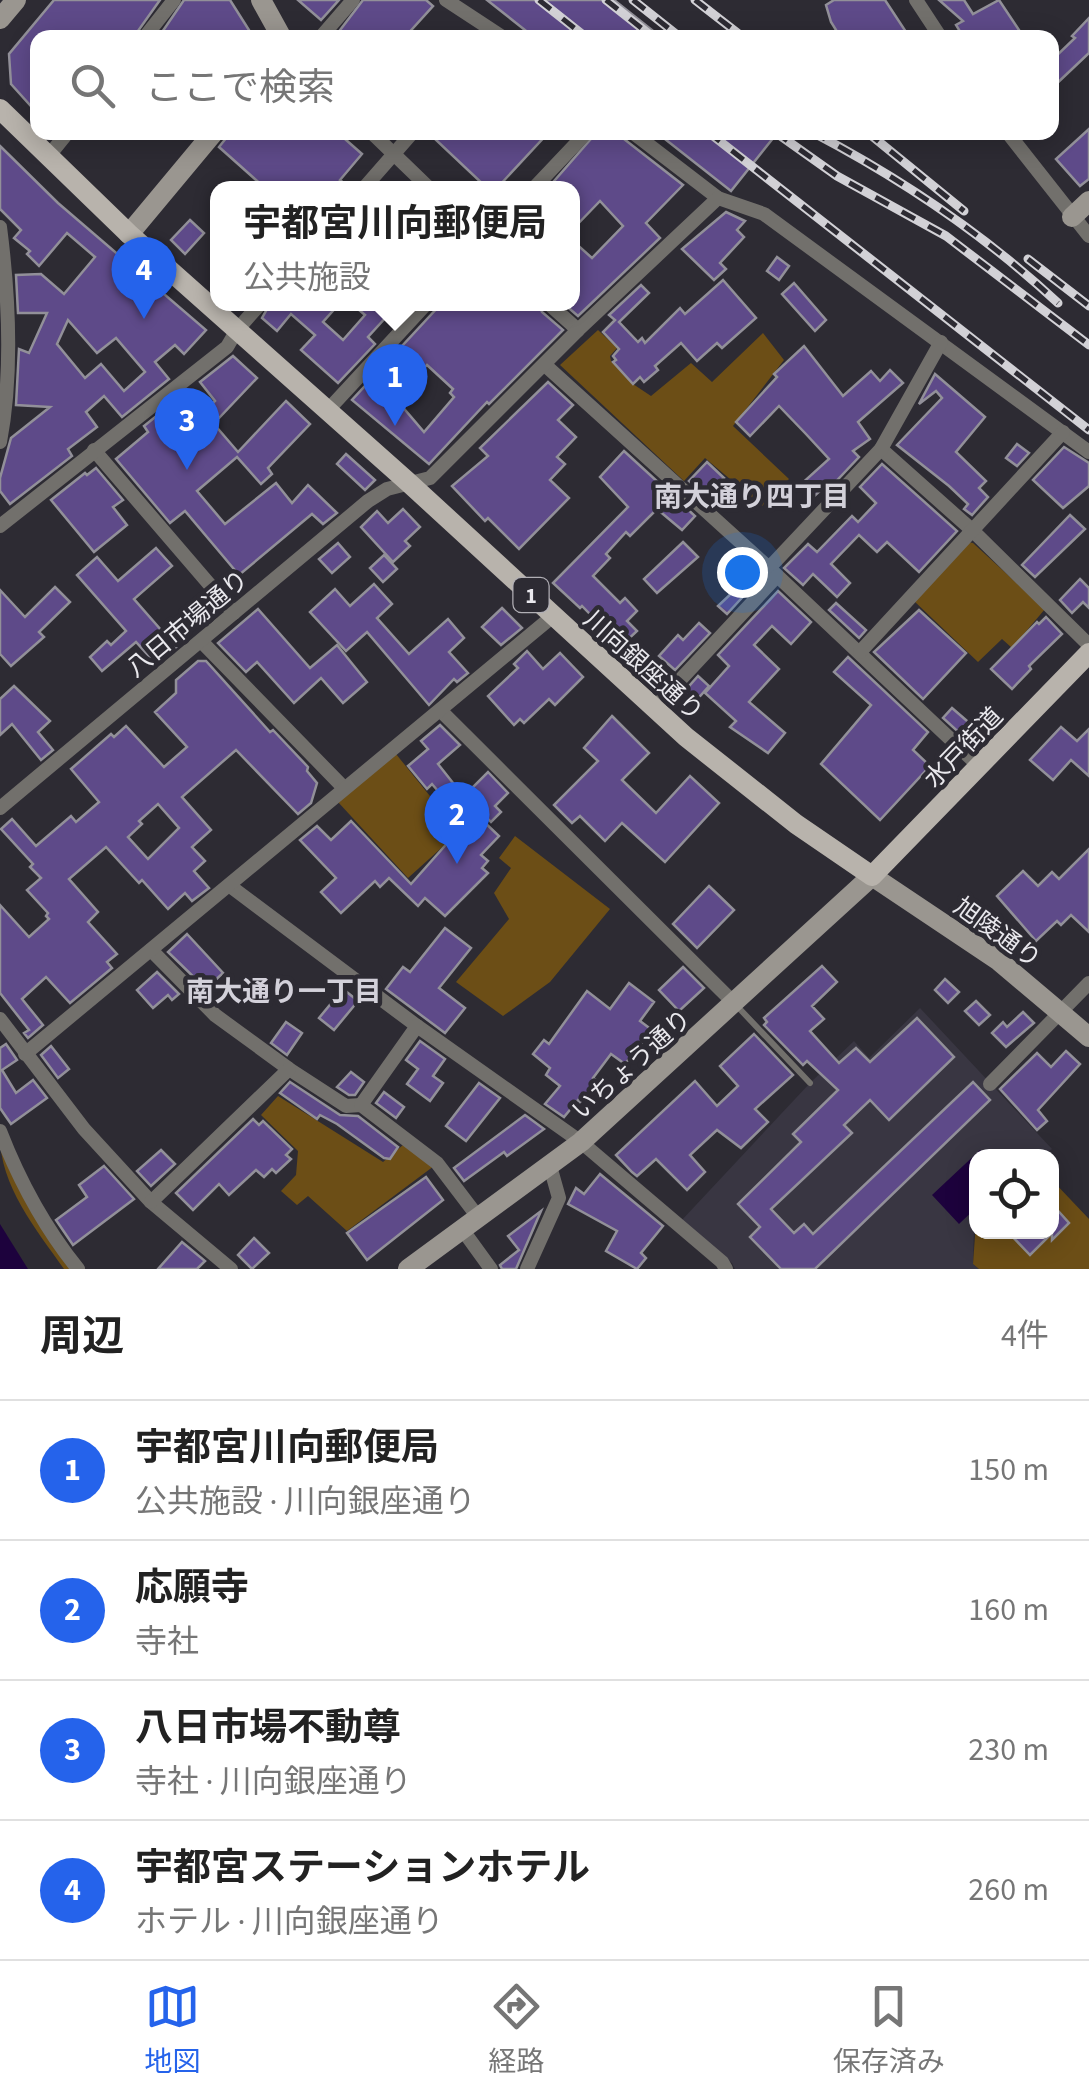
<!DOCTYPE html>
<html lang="ja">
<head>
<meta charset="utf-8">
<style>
	:root { --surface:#fff; --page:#f6f6f6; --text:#222; --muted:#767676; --line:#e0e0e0; --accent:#2563eb }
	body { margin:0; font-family:"Source Sans 3","Noto Sans JP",sans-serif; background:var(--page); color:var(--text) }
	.controls { position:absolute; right:30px; bottom:30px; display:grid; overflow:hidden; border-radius:20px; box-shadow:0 5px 25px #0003 }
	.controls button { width:90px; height:90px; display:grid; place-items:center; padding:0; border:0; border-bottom:2px solid var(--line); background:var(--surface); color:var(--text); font:50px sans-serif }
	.you { position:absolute; left:742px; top:572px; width:35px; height:35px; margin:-25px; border:8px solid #fff; border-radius:50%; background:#1a73e8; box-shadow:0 0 0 15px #1a73e833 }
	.badge { display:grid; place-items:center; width:65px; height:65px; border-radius:50%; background:var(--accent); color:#fff; font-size:32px; font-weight:700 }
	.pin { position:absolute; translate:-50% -82px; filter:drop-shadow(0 2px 5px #0008) }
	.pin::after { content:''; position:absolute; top:52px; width:35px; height:30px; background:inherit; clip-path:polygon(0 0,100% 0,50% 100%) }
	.popup { position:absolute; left:210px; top:181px; width:370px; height:130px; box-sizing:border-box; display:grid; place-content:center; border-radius:20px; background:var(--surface); filter:drop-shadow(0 2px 8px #0005); font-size:32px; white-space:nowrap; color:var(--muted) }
	.popup b { font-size:38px; color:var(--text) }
	.popup::after { content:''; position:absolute; left:50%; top:100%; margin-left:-20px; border:20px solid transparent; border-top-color:var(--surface) }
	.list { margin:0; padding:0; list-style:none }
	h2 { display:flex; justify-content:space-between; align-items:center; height:130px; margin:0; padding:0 40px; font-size:42px }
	h2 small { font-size:32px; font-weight:400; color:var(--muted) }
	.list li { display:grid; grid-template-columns:65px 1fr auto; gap:30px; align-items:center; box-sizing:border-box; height:140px; padding:0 40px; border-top:2px solid var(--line) }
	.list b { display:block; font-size:38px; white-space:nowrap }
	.list p { margin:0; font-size:32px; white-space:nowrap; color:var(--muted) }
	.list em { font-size:32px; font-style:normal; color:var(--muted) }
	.icon { flex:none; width:55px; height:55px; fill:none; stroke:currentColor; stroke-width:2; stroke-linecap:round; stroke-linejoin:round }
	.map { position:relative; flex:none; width:1089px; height:1269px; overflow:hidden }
	.search { position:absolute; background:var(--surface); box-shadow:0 5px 25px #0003; left:30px; right:30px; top:30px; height:110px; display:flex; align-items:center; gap:25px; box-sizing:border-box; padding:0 35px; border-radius:20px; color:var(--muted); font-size:38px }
	.sheet { height:690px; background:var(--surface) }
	nav { display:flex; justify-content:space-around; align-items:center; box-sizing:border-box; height:140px; border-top:2px solid var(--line); background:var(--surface); font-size:28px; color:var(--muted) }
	nav a { display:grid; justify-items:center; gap:5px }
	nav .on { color:var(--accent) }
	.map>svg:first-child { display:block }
</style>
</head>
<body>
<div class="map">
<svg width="1089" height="1269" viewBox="0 0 1089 1269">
	<rect width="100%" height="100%" fill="#2d2b33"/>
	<!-- built -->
	<polygon fill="#393642" points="920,1008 1052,1149 1043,1156 976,1156 973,1264 979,1269 735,1269 732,1263 681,1221 810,1083 854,1041 869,1058"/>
	<!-- green -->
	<g fill="#6c4e16">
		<polygon points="598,330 617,348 610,356 611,361 633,384 651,396 691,363 712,382 763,333 784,360 733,426 789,479 762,506 705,458 684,481 560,365"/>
		<polygon points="967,542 973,543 1045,609 1012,648 1002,639 978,662 913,600"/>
		<polygon points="396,754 459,832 408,878 338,802"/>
		<polygon points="515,836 610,909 550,982 503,1016 456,982 509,919 494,893 511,868 499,858"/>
		<polygon points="278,1096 383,1162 403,1145 434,1166 347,1231 308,1196 297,1205 281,1191 296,1175 298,1151 261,1115"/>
		<path d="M0,1136l75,133h-11c-28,-40 -64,-83 -64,-133z"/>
		<polygon points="1052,1180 1089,1219 1089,1269 979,1269 973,1264 976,1222 976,1232 1052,1232"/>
	</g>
	<!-- water -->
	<g fill="#1d023d">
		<polygon points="980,1150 985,1156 976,1156 976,1208 959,1224 932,1195"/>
		<polygon points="0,1224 28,1269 0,1269"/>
	</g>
	<!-- building -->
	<g fill="#5e4a89" stroke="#929099" stroke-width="2.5" fill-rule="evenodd">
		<polygon points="54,0 160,0 133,38 38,38 38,114 11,84 9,54"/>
		<polygon points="184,0 230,0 254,38 158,38"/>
		<polygon points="298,0 339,0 321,20"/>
		<polygon points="363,0 426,0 433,6 404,38 334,38"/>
		<polygon points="487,0 614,0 662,38 535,38"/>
		<polygon points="834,0 885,0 910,38 841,38 831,22 826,5"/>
		<polygon points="939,0 964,0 973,14 999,0 1019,30 1009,38 964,38 956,25 963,21"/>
		<polygon points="1089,18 1089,53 1052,88 1052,60 1075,38 1072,36"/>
		<polygon points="1089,129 1089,179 1080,186 1056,159"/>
		<polygon points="231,132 337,132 362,154 340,180 350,188 265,188 219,147"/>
		<polygon points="443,132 549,132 497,188 487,188 436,140"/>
		<polygon points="597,132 615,132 683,185 646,223 660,238 578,316 564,304 572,304 572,240 592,258 623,226 600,201 572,230 572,188 548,188"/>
		<polygon points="656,132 778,132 731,191"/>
		<path d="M0,146l58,57 148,127 -22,24 -9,-9 -20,17 14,17 -47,38 -18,-21 -18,16 11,15 -29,22 4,7 -62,48 -10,-13v-13l11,-40 39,-31 -34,-2 3,-56 10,4 18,-40h-29l-2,-38 25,-1 23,20 31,-37 -28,-24 -28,33 -12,-12 3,-3 -16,-13 7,-8 -21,-21zM68,320l29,33 19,-15 29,34 -21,19 -23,-27 -16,14 -28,-34z"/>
		<polygon points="726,212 745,221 737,230 744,237 720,263 726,269 714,280 682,249"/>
		<polygon points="190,220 204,233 185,254 171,240"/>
		<polygon points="777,257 789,266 779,280 767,271"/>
		<polygon points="723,280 756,318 722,348 717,343 697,361 681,343 655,366 658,370 644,382 640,377 633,384 613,362 616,360 613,356 619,349 603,332 615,320 609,315 641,285 649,293 619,322 638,342 642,338 645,343 680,308 685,314"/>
		<polygon points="794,283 826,320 815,331 782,294"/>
		<polygon points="270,304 339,304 323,322 343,340 365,315 352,304 398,304 368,337 375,344 338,383 301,350 315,335 291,314 277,331 262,318"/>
		<path d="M441,304h98l3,8 21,18 -74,74 -2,-2 -58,62 -77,-64zM427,365l26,24 -3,4 4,4 -30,35 -29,-34z"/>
		<polygon points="804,346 843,396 871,371 880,381 890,370 903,383 858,422 870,439 853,451 859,457 825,493 822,489 811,499 799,486 829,459 805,433 779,406 750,436 736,422 777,377 774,374"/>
		<polygon points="233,356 257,378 219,418 208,408 215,401 200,382"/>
		<polygon points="935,374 985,417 956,452 986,481 979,488 988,497 972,515 964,509 968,504 949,486 897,445 942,398 936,391 919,404"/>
		<polygon points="548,382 573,405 558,420 576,437 557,457 565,464 550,480 569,498 519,549 488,518 485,521 452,486 488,456 480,448"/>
		<polygon points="286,401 310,424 268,468 272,474 261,484 237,457 197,491 225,524 276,483 292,503 308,485 337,513 323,524 312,514 239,575 185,511 170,523 116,459 148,432 144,426 169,406 190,430 207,416 238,452"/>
		<polygon points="1017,444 1029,453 1017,466 1006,458"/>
		<polygon points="1064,447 1089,463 1089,486 1063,508 1033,480"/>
		<polygon points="624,451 695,516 682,530 657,509 630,536 626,532 606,554 610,558 593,576 620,603 625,598 637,611 627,621 637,631 621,646 582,606 580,608 553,583 628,507 600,477"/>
		<polygon points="346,454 375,480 365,490 337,464"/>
		<polygon points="707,462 724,478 704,495 689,481"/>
		<polygon points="882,464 957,531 919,572 887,542 877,552 859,535 831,564 850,583 837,597 813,574 803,585 784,568 808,544 817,552 852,516 858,522 876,503 860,487"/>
		<polygon points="96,468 123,500 113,507 127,525 94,552 51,500 85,473 87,475"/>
		<polygon points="403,509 420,527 405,541 410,546 393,562 361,527 377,511 388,523"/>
		<polygon points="1070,515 1085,529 1035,577 1022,565"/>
		<polygon points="683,542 698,557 657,593 644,579"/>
		<polygon points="338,543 350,557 332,573 319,559"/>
		<polygon points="156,548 172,566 134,599 176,647 156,664 136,642 102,671 90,657 107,641 111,645 126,631 77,575 97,557 118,581"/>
		<polygon points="384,555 397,569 383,582 370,568"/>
		<polygon points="753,573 759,579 727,614 718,606"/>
		<polygon points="1080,579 1089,588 1089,608 1083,602 1072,613 1060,600"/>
		<polygon points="374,584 392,604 377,618 409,654 448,619 464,638 449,652 468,673 457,682 454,679 429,705 367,632 346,651 310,612 335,589 350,606"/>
		<polygon points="55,587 70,602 39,632 44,637 11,666 0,654 0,590 25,617"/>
		<polygon points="778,591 811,622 791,644 772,626 754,645 779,669 749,702 785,733 768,753 730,727 736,721 705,693 729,666 718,655"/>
		<polygon points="836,603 866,630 859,638 829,610"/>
		<polygon points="502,608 522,628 501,645 482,627"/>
		<polygon points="258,609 310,668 337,645 367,682 343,703 321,678 294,703 257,662 246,672 218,643"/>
		<polygon points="919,610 966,653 923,699 874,652"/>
		<polygon points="1046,617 1062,634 1029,666 1031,669 1012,689 991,669 1037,622 1039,624"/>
		<polygon points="699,623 710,633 675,670 659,656 678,635 683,640"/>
		<polygon points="527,651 543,669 560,653 583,677 555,705 549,699 524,723 520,719 514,725 488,696 518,668 514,664"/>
		<polygon points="848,657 928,732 913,750 930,766 880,820 821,764 871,705 834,672"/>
		<path d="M198,661h8l64,71 3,-2 35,37 -1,4 10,12 -6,20 -13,11 -62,-64 -54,47 29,33 -19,17 13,14 -11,10 15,17 -17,13 -7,-8 -17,16 -26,-29 -3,3 -33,-36 -37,32 29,33 -10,10 29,32 -10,8 5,6 -42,35 -24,-26 -24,22 21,26 -15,13 -4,-5 5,-3 -29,-37v-88l29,32 20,-18 -3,-3 2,-3 -21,-23 14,-12 -11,-11 3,-3 -32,-35 11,-10 24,27 35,-30 5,6 23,-20 -28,-33 40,-35 3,3 12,-11 38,41 23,-20 -32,-35 21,-19v-13zM158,804l21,24 -31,31 -20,-22 14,-13 -3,-3z"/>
		<polygon points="698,676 709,686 694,703 683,693"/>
		<polygon points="14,686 50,721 38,732 53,750 41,760 12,724 0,735 0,699"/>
		<polygon points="952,708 974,727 965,738 943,718"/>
		<polygon points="612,716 649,753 622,780 656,813 690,776 719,803 665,862 622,823 605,841 580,816 572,823 554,805 598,761 584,748"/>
		<polygon points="440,725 460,745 438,764 457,788 444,798 432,784 427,789 408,766 428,749 421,741"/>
		<polygon points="1061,727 1077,741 1089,729 1089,776 1071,760 1053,780 1030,760"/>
		<polygon points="488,772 508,793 495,806 501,812 491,822 465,795"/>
		<polygon points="481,819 499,836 481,855 488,861 482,868 488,873 445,916 425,898 418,906 389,878 380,887 375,881 341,913 321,892 336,878 300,840 317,826 331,840 351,821 411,884 451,839 458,845"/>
		<polygon points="1089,849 1089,932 1071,915 1061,925 1057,921 1036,941 997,896 1023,871 1038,886 1052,872 1059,879"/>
		<polygon points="709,886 734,910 697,948 673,924"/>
		<polygon points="445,928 471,948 439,988 465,1008 445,1033 386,989 403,967 410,972"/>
		<polygon points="187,934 223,973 206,989 168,952"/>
		<polygon points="822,966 837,982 812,1006 824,1019 810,1031 839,1063 856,1048 870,1062 917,1018 954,1057 889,1120 870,1100 844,1125 852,1133 771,1209 794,1233 804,1224 813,1234 973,1082 990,1100 815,1269 781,1269 750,1237 760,1227 738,1204 801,1142 793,1134 838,1090 807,1061 803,1065 764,1025 767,1022 764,1018"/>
		<polygon points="683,967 704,988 679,1011 659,990"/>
		<polygon points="157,972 179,994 172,1000 168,995 153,1008 137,990"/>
		<polygon points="945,979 959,992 948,1003 935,990"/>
		<polygon points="629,983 654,1002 640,1021 652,1030 625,1064 611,1054 593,1078 600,1083 580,1102 578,1100 564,1117 545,1104 560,1086 546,1075 550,1068 533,1054 544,1040 549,1044 587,991 610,1009"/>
		<polygon points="343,989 358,1001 334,1030 319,1018"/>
		<polygon points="976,1001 990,1015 979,1025 965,1011"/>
		<polygon points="1023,1012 1034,1023 1006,1047 992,1033 1003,1022 1007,1027"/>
		<polygon points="286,1022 302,1033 287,1055 271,1043"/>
		<polygon points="754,1034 793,1075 755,1109 768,1122 741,1148 717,1130 690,1155 705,1172 687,1190 656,1159 637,1176 632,1172 616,1155 695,1081 717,1106 738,1086 720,1066"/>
		<polygon points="420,1041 445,1059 433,1076 443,1083 430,1101 407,1084 418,1069 406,1060"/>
		<polygon points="6,1044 17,1060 2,1070 16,1093 33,1080 47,1098 11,1124 0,1108 0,1048"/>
		<polygon points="51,1046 69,1069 58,1078 41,1055"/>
		<polygon points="1066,1051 1080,1064 1038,1110 1047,1121 1037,1130 1000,1089 1037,1053 1051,1067"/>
		<polygon points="351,1072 364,1082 355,1095 349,1095 337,1087"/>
		<polygon points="290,1082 340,1115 358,1116 398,1147 390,1159 384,1158 337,1124 320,1115 317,1119 280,1093"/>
		<polygon points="479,1083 500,1098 466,1141 446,1126"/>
		<polygon points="384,1092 404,1107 396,1118 376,1103"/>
		<polygon points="525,1115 544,1129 507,1156 504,1152 464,1181 454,1168"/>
		<polygon points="253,1119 259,1125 263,1121 292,1149 286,1155 291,1159 276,1173 272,1169 264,1177 256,1170 229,1195 219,1184 193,1210 176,1193"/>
		<polygon points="161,1150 175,1164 151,1186 137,1171"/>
		<polygon points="104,1166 134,1199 73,1245 56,1220 87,1197 79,1185"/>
		<polygon points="600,1174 663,1226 641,1253 646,1258 637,1269 606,1251 617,1231 568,1204 576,1188 584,1194"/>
		<polygon points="426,1177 443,1200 367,1260 347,1233"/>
		<polygon points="1052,1204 1069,1223 1052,1240 1052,1233 1030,1255 1008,1232 1052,1232"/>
		<polygon points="541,1211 516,1269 502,1269 500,1265 519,1250 508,1236"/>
		<polygon points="254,1238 269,1253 252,1269 238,1255"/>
		<polygon points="182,1242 205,1261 197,1269 158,1269"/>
	</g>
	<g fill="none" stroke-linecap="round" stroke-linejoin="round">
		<!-- lane -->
		<polyline stroke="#72706c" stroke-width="6" points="735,1004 810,1083"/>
		<!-- street -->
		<g stroke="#72706c" stroke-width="14">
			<polyline points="446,0 504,38"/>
			<polyline points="916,0 941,38"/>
			<polyline points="144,38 174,0"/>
			<polyline points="320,38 353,0"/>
			<polyline points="371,132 429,188"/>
			<polyline points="632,132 718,198 764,214 1089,452"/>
			<polyline points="1007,132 1089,236"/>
			<polyline points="47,158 68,132"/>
			<polyline points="364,188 413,132"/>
			<polyline points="534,188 587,132"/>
			<path d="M0,227c9,70 13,146 0,215"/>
			<polyline points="549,304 578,330"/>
			<polyline points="545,365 769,568 979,766"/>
			<polyline points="328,410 426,304"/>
			<polyline points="881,449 972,530 1089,645"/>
			<polyline points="94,450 234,613"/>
			<polyline points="0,526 227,347 237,330 260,304"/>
			<polyline points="769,568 881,449 941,342"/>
			<polyline points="201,641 344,788"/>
			<polyline points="860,652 1063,432"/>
			<polyline points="654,708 777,576"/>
			<polyline points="441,711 734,1003"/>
			<polyline points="0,808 368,501 387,489 430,478 578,330 718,198"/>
			<polyline points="230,886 417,1026 581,1142 722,1262 726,1269"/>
			<polyline points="151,950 215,1015 289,1069 346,1106 361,1105 437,1163 478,1217"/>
			<polyline points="0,1019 84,1129 151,1202 231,1269"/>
			<polyline points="25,1054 553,616"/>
			<polyline points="990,1084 1089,983"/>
			<polyline points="361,1105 417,1026"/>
			<path d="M0,1131c19,49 45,97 78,138"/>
			<polyline points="151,1202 289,1069"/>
			<polyline points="462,1229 491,1269"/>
			<polyline points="527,1269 559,1198 550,1166"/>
		</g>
		<!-- secondary -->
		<g stroke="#9a9690" stroke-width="20">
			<polyline points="261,0 282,38"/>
			<polyline points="0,19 16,0"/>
			<polyline points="1072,217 1089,201"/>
			<polyline points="129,234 214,132"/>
			<polyline points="408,1269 581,1142 872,876 999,961 1089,1037"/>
		</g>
		<!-- primary -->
		<polyline stroke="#b8b3ac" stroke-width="20" points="0,109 129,234 408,482 686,737 796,824 872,876 1089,653"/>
		<defs>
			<g id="rail">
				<polyline points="539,0 587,38"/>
				<polyline points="606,0 654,38"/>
				<polyline points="633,0 681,38"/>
				<polyline points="695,0 744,38"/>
				<polyline points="708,132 1089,430"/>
				<polyline points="775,132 837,176 946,236 1089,345"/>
				<path d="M812,132c88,46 173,103 246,171"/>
				<polyline points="867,132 964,211"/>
				<polyline points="1028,259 1089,306"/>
			</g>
		</defs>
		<!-- rail casing -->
		<use href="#rail" stroke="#d2d1d6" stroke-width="9"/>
		<!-- rail -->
		<use href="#rail" stroke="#2d2b33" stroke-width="5" stroke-dasharray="15" stroke-linecap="butt"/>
	</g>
	<g text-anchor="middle" stroke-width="9" stroke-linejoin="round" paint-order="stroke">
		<!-- shield labels -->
		<rect fill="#2d2b33" stroke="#b1afb5" stroke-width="2.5" x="513.5" y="578" width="35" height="34" rx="8"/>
		<g font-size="22" font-weight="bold" fill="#e9e8ed">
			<text x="531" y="603">1</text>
		</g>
		<!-- street labels -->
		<g font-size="25" fill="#e9e8ed" stroke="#2d2b33">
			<text transform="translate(187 623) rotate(-40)" y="9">八日市場通り</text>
			<text transform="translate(644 665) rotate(42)" y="9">川向銀座通り</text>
			<text transform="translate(963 747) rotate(-46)" y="9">水戸街道</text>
			<text transform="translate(998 932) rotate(36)" y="9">旭陵通り</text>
			<text transform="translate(631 1064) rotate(-42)" y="9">いちょう通り</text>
		</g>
		<!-- neighbourhood labels -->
		<g font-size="28" font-weight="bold" fill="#d3d1da" stroke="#2d2b33">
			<text x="752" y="506">南大通り四丁目</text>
			<text x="284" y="1001">南大通り一丁目</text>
		</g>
	</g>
</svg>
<div class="controls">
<button><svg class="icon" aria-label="locate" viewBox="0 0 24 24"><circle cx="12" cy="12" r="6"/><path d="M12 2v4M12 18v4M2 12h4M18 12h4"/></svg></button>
</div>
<div class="you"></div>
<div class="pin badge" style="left:395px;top:426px">1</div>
<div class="popup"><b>宇都宮川向郵便局</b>公共施設</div>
<div class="pin badge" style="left:457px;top:864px">2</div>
<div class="pin badge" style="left:187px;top:470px">3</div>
<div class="pin badge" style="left:144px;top:319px">4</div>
<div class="search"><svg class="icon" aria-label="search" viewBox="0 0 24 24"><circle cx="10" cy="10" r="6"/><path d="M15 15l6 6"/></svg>ここで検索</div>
</div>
<section class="sheet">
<h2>周辺<small>4件</small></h2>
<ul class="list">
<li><span class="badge">1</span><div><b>宇都宮川向郵便局</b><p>公共施設 · 川向銀座通り</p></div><em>150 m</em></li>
<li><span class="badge">2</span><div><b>応願寺</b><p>寺社</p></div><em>160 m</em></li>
<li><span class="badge">3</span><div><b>八日市場不動尊</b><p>寺社 · 川向銀座通り</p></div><em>230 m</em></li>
<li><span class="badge">4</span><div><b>宇都宮ステーションホテル</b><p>ホテル · 川向銀座通り</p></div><em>260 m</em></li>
</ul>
</section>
<nav>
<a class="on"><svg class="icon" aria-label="map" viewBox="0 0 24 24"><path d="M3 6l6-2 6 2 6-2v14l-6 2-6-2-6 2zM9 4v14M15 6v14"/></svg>地図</a>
<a><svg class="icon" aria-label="directions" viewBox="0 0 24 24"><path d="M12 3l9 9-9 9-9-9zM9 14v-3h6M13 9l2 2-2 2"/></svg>経路</a>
<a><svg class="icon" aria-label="saved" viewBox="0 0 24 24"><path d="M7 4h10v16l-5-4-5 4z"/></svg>保存済み</a>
</nav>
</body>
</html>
